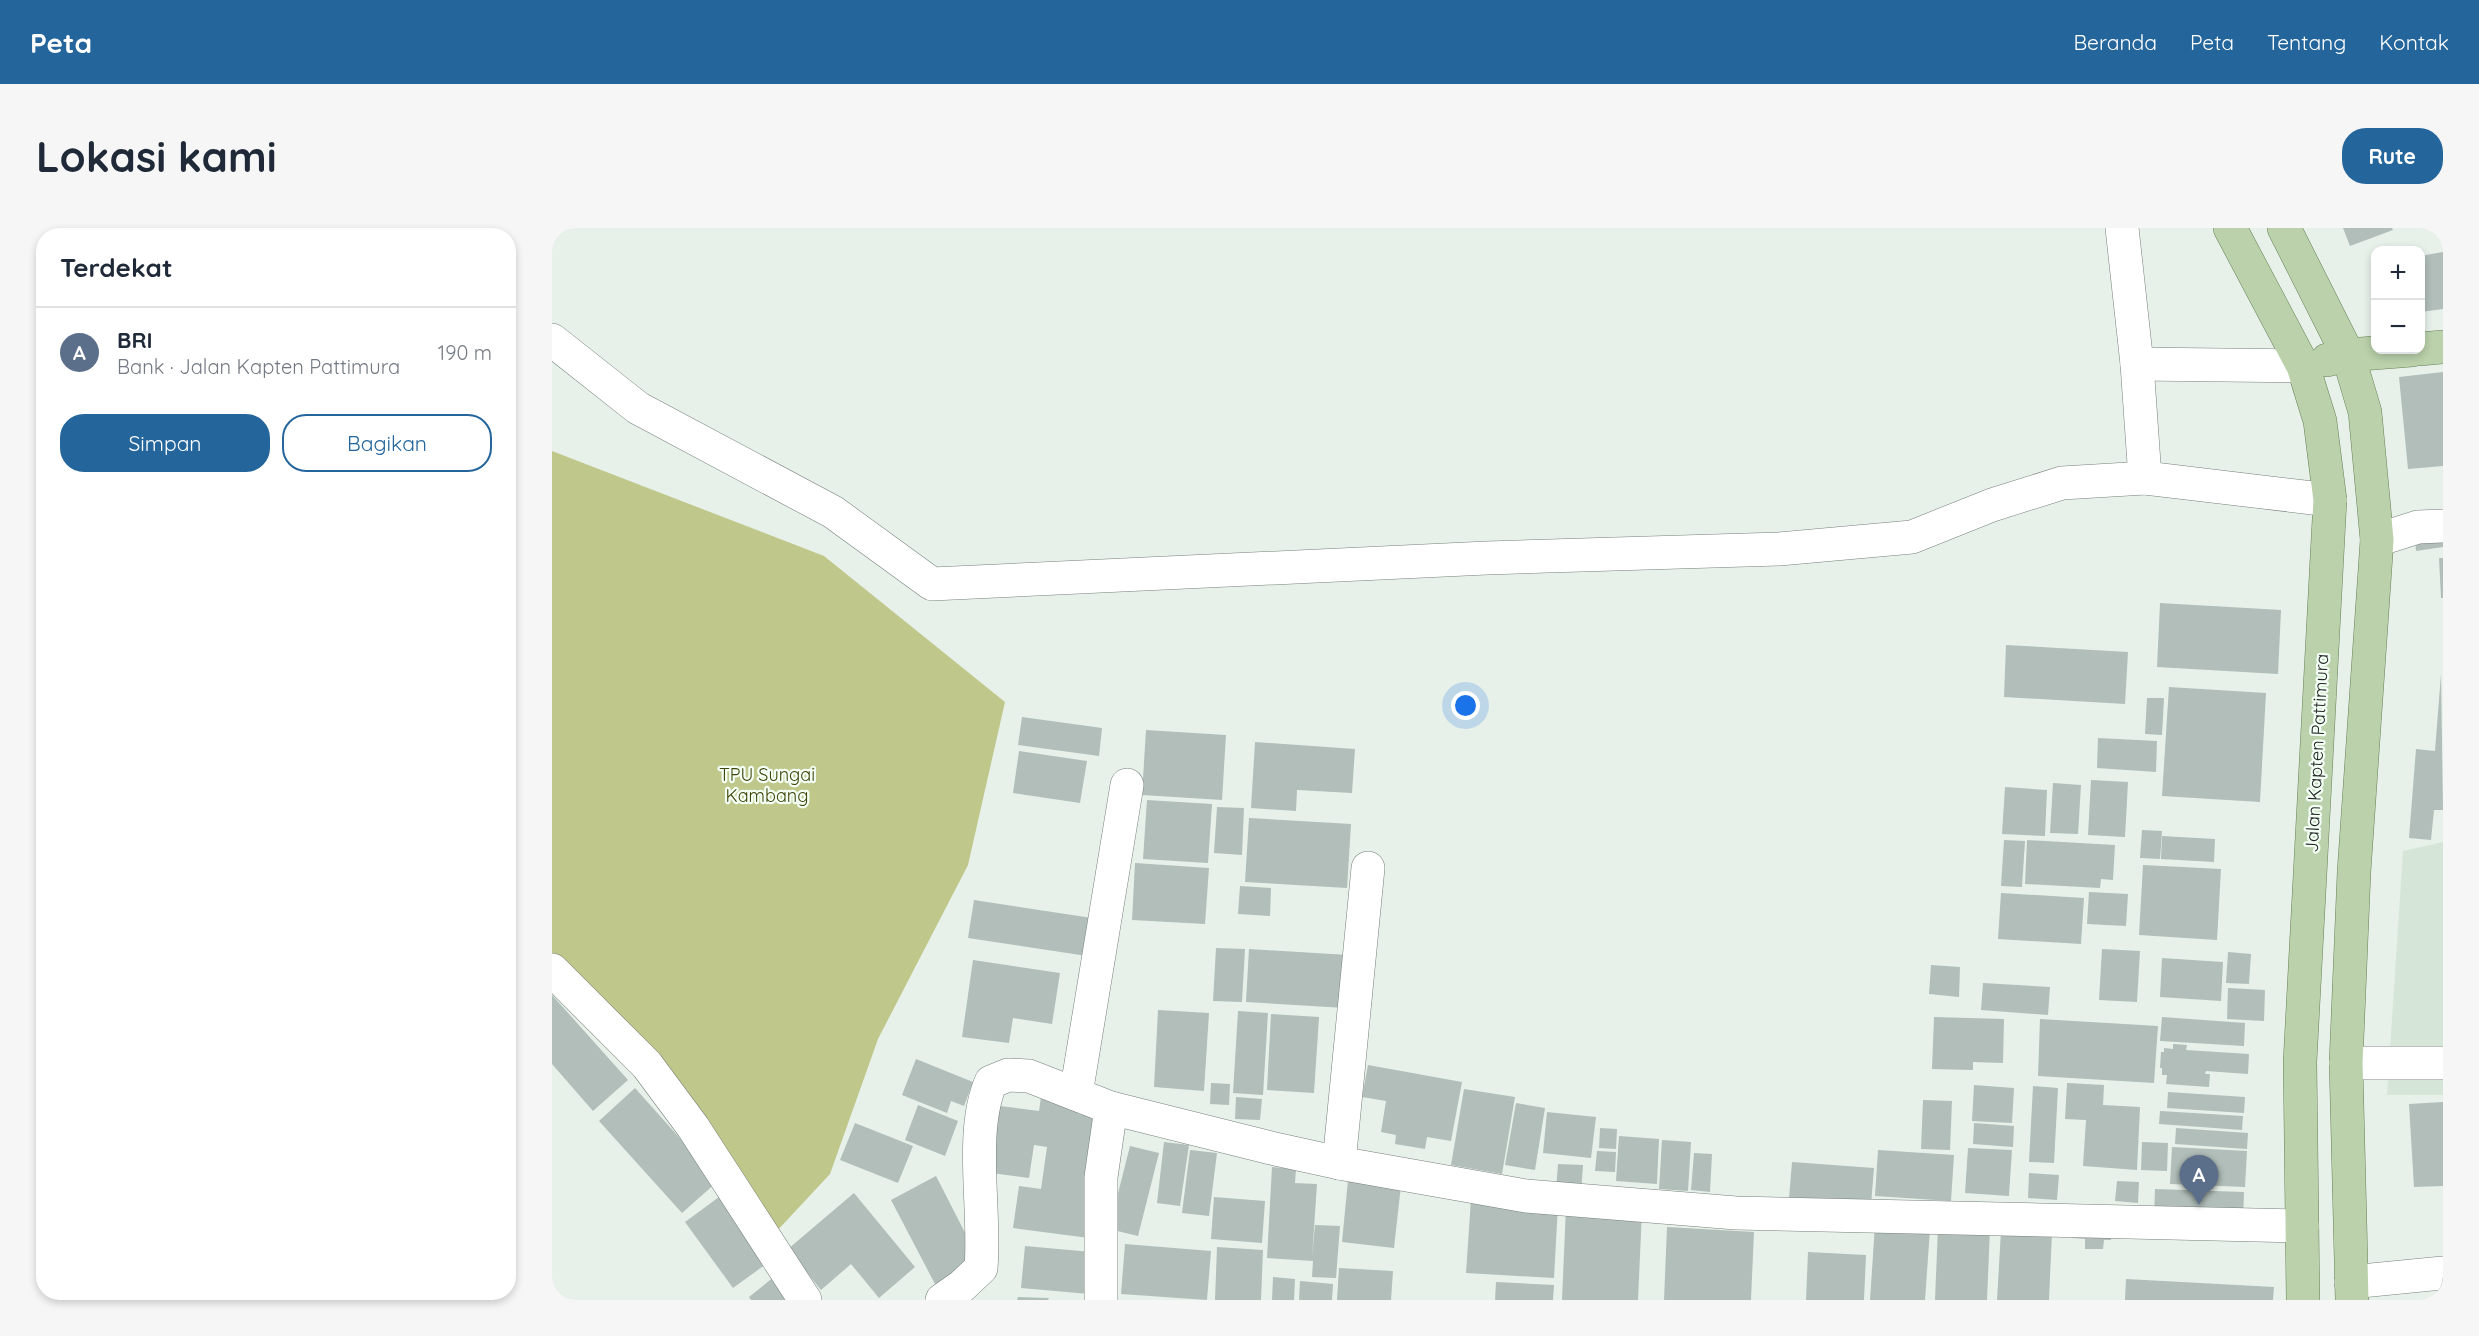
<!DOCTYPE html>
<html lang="id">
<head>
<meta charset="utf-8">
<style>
	:root { --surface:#fff; --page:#f6f6f7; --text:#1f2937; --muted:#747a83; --line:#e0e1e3; --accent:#24669c }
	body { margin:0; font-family:Quicksand,sans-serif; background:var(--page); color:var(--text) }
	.controls { position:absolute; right:18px; top:18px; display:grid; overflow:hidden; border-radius:12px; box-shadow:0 3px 9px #0003 }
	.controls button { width:54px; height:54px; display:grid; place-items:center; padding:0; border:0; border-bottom:2px solid var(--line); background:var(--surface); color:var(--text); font:30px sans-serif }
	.you { position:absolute; left:914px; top:478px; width:21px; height:21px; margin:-15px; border:4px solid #fff; border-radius:50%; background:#1a73e8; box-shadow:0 0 0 9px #1a73e833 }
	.badge { display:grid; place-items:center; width:39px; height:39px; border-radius:50%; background:var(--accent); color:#fff; font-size:20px; font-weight:700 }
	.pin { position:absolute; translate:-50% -50px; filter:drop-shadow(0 2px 3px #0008) }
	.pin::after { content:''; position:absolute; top:32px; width:21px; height:18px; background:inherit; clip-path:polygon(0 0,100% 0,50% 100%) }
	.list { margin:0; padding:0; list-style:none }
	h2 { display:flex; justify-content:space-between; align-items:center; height:78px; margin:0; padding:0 24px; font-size:26px }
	h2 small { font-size:20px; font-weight:400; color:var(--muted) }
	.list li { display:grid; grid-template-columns:39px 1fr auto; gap:18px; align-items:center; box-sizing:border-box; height:90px; padding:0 24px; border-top:2px solid var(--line) }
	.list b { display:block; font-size:22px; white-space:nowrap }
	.list p { margin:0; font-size:20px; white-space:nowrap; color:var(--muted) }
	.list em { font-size:20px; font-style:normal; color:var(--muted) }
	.actions { display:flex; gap:12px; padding:18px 24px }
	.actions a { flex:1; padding:14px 0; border:2px solid var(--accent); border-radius:24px; text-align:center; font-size:21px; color:var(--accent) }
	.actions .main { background:var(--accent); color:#fff }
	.map { position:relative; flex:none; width:1891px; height:1072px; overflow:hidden; border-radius:24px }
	header { display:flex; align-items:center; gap:36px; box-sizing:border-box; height:84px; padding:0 30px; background:var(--accent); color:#fff }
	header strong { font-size:28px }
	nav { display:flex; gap:33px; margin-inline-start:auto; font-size:21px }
	.intro { display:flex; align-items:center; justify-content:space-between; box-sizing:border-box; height:144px; padding:0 36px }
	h1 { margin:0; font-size:42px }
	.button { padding:15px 27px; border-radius:24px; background:var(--accent); color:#fff; font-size:21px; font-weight:700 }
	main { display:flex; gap:36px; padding:0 36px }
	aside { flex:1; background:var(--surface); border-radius:24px; box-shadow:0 3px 9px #0003 }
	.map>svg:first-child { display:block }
</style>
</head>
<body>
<header>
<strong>Peta</strong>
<nav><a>Beranda</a><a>Peta</a><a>Tentang</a><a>Kontak</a></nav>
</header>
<div class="intro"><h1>Lokasi kami</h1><a class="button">Rute</a></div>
<main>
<aside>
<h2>Terdekat<small></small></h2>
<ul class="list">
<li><span class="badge" style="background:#5c6f8a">A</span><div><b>BRI</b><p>Bank · Jalan Kapten Pattimura</p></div><em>190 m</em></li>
</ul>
<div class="actions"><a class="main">Simpan</a><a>Bagikan</a></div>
</aside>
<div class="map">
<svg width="1891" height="1072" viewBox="0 0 1891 1072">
	<rect width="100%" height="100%" fill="#e7f1e9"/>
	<!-- built -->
	<polygon fill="#d5e6d9" points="1891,614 1891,867 1835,867 1851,623"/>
	<!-- green -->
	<polygon fill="#bfc78a" points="0,223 272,328 453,474 416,637 326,811 278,946 223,1005 115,842 0,726"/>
	<!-- building -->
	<g fill="#b1beb9">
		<polygon points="1791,0 1840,0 1841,2 1798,18"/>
		<polygon points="1891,24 1891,81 1868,84 1868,28"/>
		<polygon points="1824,34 1824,59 1822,59 1819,35"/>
		<polygon points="1891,144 1891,238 1856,241 1847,149"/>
		<polygon points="1891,306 1891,319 1864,323 1863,310"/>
		<polygon points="1887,330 1891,330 1891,370 1889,370"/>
		<polygon points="1608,375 1729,382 1726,446 1605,439"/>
		<polygon points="1454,417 1576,424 1573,476 1452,469"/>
		<polygon points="1889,446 1891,582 1882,582 1879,612 1857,610 1864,521 1883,523"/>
		<polygon points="1617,459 1714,465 1708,574 1610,568"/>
		<polygon points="1595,470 1612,470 1610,507 1593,506"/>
		<polygon points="470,489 550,500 547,528 466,517"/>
		<polygon points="594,502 674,507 670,572 590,567"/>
		<polygon points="1546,510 1605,513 1604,544 1545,540"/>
		<polygon points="703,514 803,521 800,565 745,562 744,583 699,580"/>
		<polygon points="467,523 535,533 528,575 461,565"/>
		<polygon points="1539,552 1576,554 1573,609 1536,607"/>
		<polygon points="1501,555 1529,557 1526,606 1498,605"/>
		<polygon points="1453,559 1495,562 1493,608 1450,606"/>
		<polygon points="595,572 660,576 656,635 591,631"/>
		<polygon points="665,579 692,580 690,627 662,625"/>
		<polygon points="697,590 799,596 795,660 693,654"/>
		<polygon points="1590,602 1610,603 1608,631 1588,630"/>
		<polygon points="1610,608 1663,611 1662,634 1609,631"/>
		<polygon points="1452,612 1473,613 1470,659 1449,658"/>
		<polygon points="1475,612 1563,617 1561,652 1549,651 1548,660 1473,656"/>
		<polygon points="583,635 657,640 653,696 580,692"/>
		<polygon points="1591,637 1669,641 1665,712 1587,707"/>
		<polygon points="688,658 719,660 718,688 686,686"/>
		<polygon points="1537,664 1576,666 1574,698 1535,696"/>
		<polygon points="1449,665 1532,670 1529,716 1446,711"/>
		<polygon points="422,672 540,690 535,728 416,710"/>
		<polygon points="664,720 693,721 690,774 661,773"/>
		<polygon points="697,721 796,727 793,780 694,774"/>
		<polygon points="1550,721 1588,723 1585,774 1547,772"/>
		<polygon points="1676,724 1699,726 1697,756 1674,755"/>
		<polygon points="1610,730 1671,734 1669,773 1608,769"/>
		<polygon points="421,732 508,745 500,796 461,790 457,815 410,809"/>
		<polygon points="1379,737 1408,739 1407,769 1377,766"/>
		<polygon points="1431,755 1498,759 1496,787 1429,782"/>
		<polygon points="1676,760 1713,762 1712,793 1675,791"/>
		<polygon points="0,767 76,852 41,883 0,836"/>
		<polygon points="606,782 657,785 652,863 602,859"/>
		<polygon points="686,783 716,785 711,867 681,865"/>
		<polygon points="719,786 767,789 762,865 715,862"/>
		<polygon points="1382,789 1452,791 1451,835 1421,834 1421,842 1380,841"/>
		<polygon points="1610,789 1693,795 1692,818 1608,813"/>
		<polygon points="1488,791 1606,798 1602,855 1486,848"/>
		<polygon points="1621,816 1635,817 1634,822 1697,826 1696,846 1654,843 1653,846 1658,846 1657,859 1614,856 1615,847 1610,847 1610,840 1608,840 1609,824 1612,824 1612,820 1621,821"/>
		<polygon points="364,831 421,854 412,878 399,873 395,885 350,867"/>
		<polygon points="816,837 910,854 899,913 875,909 873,921 843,916 844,907 829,904 834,873 810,869"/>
		<polygon points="659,855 678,856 677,877 658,876"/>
		<polygon points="1515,855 1552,857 1551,877 1588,879 1585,942 1531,938 1534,892 1513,891"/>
		<polygon points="1422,857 1462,860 1460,895 1420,893"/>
		<polygon points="1481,858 1506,860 1502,935 1477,934"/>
		<polygon points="83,860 166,953 130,985 47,893"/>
		<polygon points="912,861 963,869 950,946 899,937"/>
		<polygon points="1616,864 1693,869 1692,885 1615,880"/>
		<polygon points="489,869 528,874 526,886 554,889 537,1010 461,1000 467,958 489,961 495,919 482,917 477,950 439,945 448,878 487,883"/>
		<polygon points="684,869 710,871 708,892 683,891"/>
		<polygon points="1371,872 1400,873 1398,922 1369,921"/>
		<polygon points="1891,874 1891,958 1862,959 1857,876"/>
		<polygon points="964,875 993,880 983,942 953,937"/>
		<polygon points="366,877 406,893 393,928 353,912"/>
		<polygon points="1608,883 1691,888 1690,902 1607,896"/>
		<polygon points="995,884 1044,889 1039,930 991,925"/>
		<polygon points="303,895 361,918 346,955 288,932"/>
		<polygon points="1422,895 1462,898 1461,919 1421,916"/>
		<polygon points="1048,900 1065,901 1064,921 1047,920"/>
		<polygon points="1624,900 1696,905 1695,921 1623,916"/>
		<polygon points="1067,908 1107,911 1105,956 1064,953"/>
		<polygon points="1110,912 1139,914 1136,963 1107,961"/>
		<polygon points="612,914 637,917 628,978 605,975"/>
		<polygon points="1590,914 1616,915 1615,943 1589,942"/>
		<polygon points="578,918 607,925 586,1008 557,1001"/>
		<polygon points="1620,919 1695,923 1693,959 1618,956"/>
		<polygon points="1416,920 1460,922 1457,968 1413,965"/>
		<polygon points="638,922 665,925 657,988 630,985"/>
		<polygon points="1326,922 1402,927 1399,973 1323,968"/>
		<polygon points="1045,923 1064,924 1063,944 1043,943"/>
		<polygon points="1142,925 1160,926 1158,964 1139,962"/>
		<polygon points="1240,934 1322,940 1319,977 1237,971"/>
		<polygon points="1006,936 1031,937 1029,965 1004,963"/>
		<polygon points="720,939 744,941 743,955 765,956 760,1030 763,997 788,998 784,1050 760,1049 761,1033 715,1030"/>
		<polygon points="797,942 850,948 842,1020 790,1014"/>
		<polygon points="1477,945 1507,947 1505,972 1476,970"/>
		<polygon points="384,948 427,1032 383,1056 339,972"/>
		<polygon points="1565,953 1587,954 1586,975 1563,973"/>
		<polygon points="1603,961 1692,964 1691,993 1602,989"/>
		<polygon points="302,965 363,1039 327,1070 299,1036 269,1062 236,1021"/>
		<polygon points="167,969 214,1036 181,1060 133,994"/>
		<polygon points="662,969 713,973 710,1015 659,1011"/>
		<polygon points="919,971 1006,977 1002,1050 914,1045"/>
		<polygon points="1014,980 1090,983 1086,1072 1010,1072"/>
		<polygon points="1521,995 1560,996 1559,1012 1552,1012 1551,1021 1533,1021 1533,1011 1520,1010"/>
		<polygon points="1323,997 1378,1001 1373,1072 1318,1072"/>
		<polygon points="1115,999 1202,1004 1199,1072 1112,1072"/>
		<polygon points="1386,999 1438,1001 1435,1072 1383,1072"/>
		<polygon points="1449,1003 1500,1005 1497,1072 1445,1072"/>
		<polygon points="573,1016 659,1023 655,1072 569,1066"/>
		<polygon points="473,1018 540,1024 537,1066 469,1060"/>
		<polygon points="665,1019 711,1022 709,1072 663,1072"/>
		<polygon points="1256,1024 1314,1027 1312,1072 1254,1072"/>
		<polygon points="787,1040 841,1043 839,1072 785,1072"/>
		<polygon points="223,1048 242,1072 199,1072 197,1069"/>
		<polygon points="721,1049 743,1051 742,1072 720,1072"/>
		<polygon points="1574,1051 1722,1059 1721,1072 1573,1072"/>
		<polygon points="748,1053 781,1056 780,1072 747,1072"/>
		<polygon points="944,1054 1002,1057 1001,1072 943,1072"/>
		<polygon points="466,1069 497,1070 496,1072 465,1072"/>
	</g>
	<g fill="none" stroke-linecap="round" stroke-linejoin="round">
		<defs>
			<g id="minor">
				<polyline points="1570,0 1585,136 1593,250"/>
				<polyline points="0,112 86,180 281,284 380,356 935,330 1227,321 1360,309 1440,277 1510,255 1593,250 1778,272"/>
				<polyline points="1585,136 1751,138"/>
				<polyline points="1825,312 1866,299 1891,298"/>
				<polyline points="0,742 95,837 141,899 253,1072"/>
				<polyline points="1794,835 1891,835"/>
				<polyline points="524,866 575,557"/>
				<polyline points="787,935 816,640"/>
				<polyline points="1799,1054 1891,1045"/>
				<path d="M390,1072l20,-14 19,-18c5,-57 -12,-136 10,-186l17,-7 21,1 82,32 160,40 68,15 187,33 210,17 566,13"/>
				<polyline points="549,1072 549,949 559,880"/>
			</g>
			<g id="major">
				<polyline points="1678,0 1751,138 1768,193 1778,272 1748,834 1751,1072"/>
				<polyline points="1732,0 1796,127 1813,184 1825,312 1802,644 1794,835 1800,1072"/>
				<polyline points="1868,121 1891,119"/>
				<polyline points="1775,132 1796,127 1860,122"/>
			</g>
		</defs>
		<!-- minor casing -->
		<use href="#minor" stroke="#778079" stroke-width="34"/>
		<!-- major casing -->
		<use href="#major" stroke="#678157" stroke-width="34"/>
		<!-- minor -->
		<use href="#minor" stroke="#fff" stroke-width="33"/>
		<!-- major -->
		<use href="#major" stroke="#bad1ab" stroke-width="33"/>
	</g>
	<g text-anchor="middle" stroke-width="4.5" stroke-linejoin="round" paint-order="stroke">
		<!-- street labels -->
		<g font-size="18" fill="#222623" stroke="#f4fff6">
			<text transform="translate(1765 525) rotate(-87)" y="6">Jalan Kapten Pattimura</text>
		</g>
		<!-- park labels -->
		<g font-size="18" fill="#3e4306" stroke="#f4fff6">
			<text x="215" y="553">TPU Sungai<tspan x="215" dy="21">Kambang</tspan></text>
		</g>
	</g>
</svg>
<div class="controls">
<button>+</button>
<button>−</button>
</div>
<div class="you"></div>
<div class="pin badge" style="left:1647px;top:977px;background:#5c6f8a">A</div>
</div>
</main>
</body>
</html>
